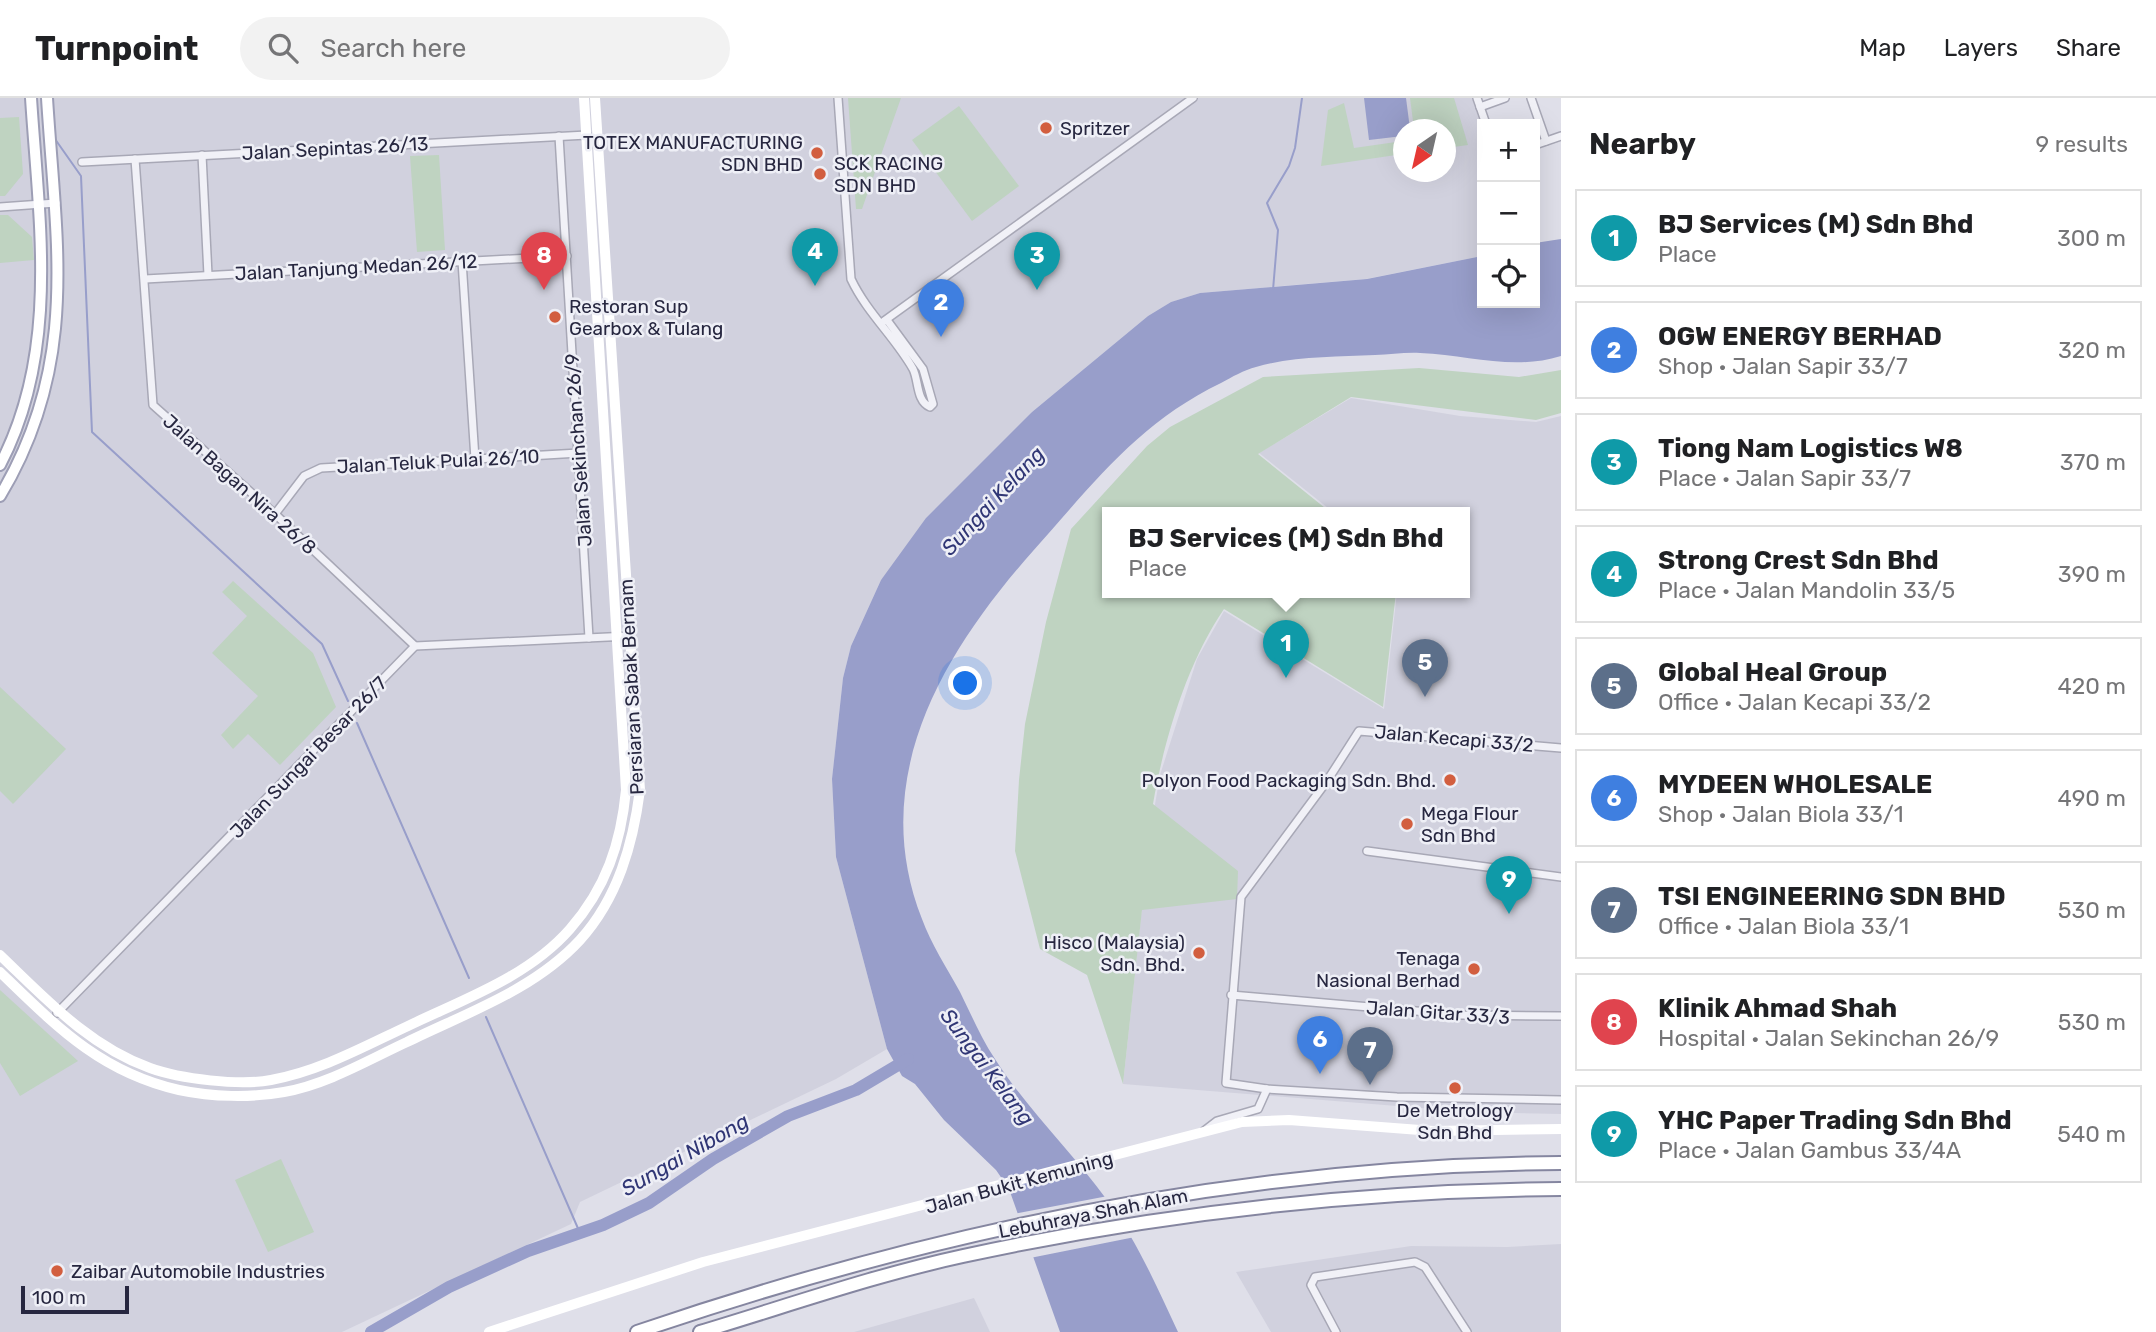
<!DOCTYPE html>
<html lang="en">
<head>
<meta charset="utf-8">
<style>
	:root { --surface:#fff; --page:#f2f2f2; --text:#202124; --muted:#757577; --line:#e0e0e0; --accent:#7c3aed }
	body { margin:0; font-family:Rubik,sans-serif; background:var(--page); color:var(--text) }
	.controls { position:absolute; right:21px; top:21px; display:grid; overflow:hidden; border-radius:0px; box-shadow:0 7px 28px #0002 }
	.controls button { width:63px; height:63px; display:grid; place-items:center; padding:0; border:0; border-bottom:2px solid var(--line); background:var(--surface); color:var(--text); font:35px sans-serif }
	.compass { position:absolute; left:1393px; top:21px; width:63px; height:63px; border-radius:50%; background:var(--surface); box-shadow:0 7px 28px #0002; rotate:214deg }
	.scale { position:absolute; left:21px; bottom:18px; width:108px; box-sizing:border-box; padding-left:7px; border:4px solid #272740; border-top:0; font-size:19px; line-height:24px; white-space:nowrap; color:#272740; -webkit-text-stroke:5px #eeeff6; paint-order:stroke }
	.you { position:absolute; left:966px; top:586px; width:24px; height:24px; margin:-18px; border:5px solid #fff; border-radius:50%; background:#1a73e8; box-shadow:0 0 0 10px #1a73e833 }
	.badge { display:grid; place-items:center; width:46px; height:46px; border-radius:50%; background:var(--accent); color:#fff; font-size:23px; font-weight:700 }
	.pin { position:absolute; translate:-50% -58px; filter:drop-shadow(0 2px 4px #0008) }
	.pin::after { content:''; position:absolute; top:37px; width:24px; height:21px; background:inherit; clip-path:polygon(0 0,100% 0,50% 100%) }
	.popup { position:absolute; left:1102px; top:409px; width:368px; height:91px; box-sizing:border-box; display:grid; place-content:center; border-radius:0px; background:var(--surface); filter:drop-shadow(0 2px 5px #0005); font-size:23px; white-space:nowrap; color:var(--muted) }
	.popup b { font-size:26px; color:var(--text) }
	.popup::after { content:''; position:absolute; left:50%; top:100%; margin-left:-14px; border:14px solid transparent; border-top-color:var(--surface) }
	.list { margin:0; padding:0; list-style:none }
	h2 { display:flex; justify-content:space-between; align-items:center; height:91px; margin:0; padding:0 28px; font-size:30px }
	h2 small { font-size:23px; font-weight:400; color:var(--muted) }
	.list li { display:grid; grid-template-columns:46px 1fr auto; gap:21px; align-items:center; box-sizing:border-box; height:98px; margin:0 14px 14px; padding:0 14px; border:2px solid var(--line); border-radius:0px }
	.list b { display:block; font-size:26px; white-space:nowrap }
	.list p { margin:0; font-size:23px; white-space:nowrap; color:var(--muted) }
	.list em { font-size:23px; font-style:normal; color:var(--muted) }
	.icon { flex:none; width:38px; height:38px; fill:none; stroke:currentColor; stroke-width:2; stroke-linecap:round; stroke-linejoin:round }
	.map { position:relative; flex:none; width:1561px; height:1234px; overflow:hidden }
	header { display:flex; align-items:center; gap:42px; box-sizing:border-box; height:98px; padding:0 35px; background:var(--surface); border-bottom:2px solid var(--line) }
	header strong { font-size:33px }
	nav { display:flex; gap:38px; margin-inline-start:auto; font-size:24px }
	.search { width:490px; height:63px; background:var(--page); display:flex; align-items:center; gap:18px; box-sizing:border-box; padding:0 24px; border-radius:38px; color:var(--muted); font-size:26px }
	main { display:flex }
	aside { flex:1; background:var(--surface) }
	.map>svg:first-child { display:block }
</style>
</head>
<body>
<header>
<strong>Turnpoint</strong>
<div class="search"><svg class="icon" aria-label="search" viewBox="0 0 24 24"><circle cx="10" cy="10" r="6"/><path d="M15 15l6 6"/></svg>Search here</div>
<nav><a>Map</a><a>Layers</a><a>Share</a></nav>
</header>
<main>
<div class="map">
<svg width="1561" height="1234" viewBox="0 0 1561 1234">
	<rect width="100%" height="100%" fill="#dfdfe9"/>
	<!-- built -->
	<g fill="#d1d1de" fill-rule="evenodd">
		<path d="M0,0h1472l10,30v128l-116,23 -166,14 -29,9 -23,14 -116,96 -151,168 -30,66 -8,32 -11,101 4,78 51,192 -51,30 -256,123 -9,22 -229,108h-342zM1404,32h42v42h-42z"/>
		<polygon points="1351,300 1460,318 1536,324 1561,318 1561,1016 1471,1014 1123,986 1150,736 1160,677 1197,561 1224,513 1384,611 1397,494 1464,494 1464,414 1333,414 1259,355"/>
		<polygon points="1561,1146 1561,1234 1271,1234 1236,1174 1411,1148 1507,1149"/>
		<polygon points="974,1200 990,1234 854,1234"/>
	</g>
	<!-- green -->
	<g fill="#bfd3c1">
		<polygon points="848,0 901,0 862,111 856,111"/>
		<polygon points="1410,0 1454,0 1468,47 1446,50 1446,32 1414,31"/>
		<polygon points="1344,5 1354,50 1403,43 1403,56 1321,68 1328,12"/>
		<polygon points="959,8 1019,88 972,123 912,42"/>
		<polygon points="19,19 23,76 5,98 0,98 0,20"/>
		<polygon points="439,57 445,152 417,154 410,58"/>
		<polygon points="0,117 8,117 32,139 34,162 0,165"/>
		<path d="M1419,270l100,9 42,-7v43l-25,7 -185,-23 -93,57 72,58h-222v80h288l-13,115 -159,-98c-37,54 -60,131 -71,195l85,67 -1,28 -95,11 -19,174 -36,-109 -47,-26 -25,-98 4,-71 6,-56 21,-102 25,-93 76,-83 23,-19 93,-50z"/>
		<polygon points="233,483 313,555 336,609 280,667 248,636 233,651 221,637 258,598 212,555 247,518 222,494"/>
		<polygon points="0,589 66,651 13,706 0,693"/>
		<polygon points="0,892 78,963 20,998 0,965"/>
		<polygon points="281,1061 314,1134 268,1154 235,1082"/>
	</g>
	<!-- water -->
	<g fill="#989eca">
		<polygon points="1364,0 1406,0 1410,31 1404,32 1403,38 1369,42"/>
		<path d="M1561,141v117c-48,15 -92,-1 -141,-3 -15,-1 -30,2 -45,2 -40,2 -81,1 -119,12 -12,3 -24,10 -35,16 -83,40 -128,101 -188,168 -91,103 -166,228 -111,368 9,25 25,49 38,73 11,22 21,46 35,67 32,50 77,93 112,141 30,41 50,87 71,132h-118l-51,-143 -13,-19 -52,-50 -29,-36 -13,-8 -15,-27 -51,-192 -4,-78 11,-101 8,-32 30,-66 45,-62 106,-106 116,-96 23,-14 29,-9 167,-14 115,-23v47h53v-60z"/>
	</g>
	<!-- pier -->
	<polygon fill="#dfdfe9" points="1108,1098 1135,1139 1030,1160 1014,1116"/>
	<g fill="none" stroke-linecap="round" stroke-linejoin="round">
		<!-- stream -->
		<g stroke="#989eca" stroke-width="2">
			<polyline points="55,41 81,78 92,334 322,546 348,603"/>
			<polyline points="1273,192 1278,132 1267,105 1289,68 1295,50 1302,0"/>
			<polyline points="357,625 469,880"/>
			<polyline points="486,919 580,1135"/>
		</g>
		<!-- river -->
		<polyline stroke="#989eca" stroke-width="12" points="371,1234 449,1189 528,1153 603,1127 649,1105 713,1061 788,1018 856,992 908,961"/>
		<defs>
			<g id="street">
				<path d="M838,0l13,181c16,34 44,58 62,90 6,12 3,32 17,38l3,-3 -10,-35 -36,-49"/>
				<polyline points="1477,0 1486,26"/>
				<polyline points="1531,0 1546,43"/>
				<polyline points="1480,9 1505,0"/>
				<polyline points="559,38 589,540"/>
				<polyline points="1535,47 1561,38"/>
				<polyline points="202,57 208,177"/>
				<polyline points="135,61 153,307 275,416 415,548"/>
				<polyline points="82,64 587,37"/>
				<polyline points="0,109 56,105"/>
				<polyline points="462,163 475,361"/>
				<polyline points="145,181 567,158"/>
				<polyline points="884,223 1193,0"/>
				<polyline points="275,416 304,378 321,370 579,355"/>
				<polyline points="1561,650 1359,633 1327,683 1241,799 1226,985 1267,991 1397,999 1561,1002"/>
				<polyline points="1367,753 1561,779"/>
				<polyline points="1231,897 1462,917 1561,918"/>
				<polyline points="57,915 415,548 629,538"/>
				<polyline points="1204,1033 1217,1023 1258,1011 1267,991"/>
				<polyline points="1336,1234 1311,1187 1315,1179 1415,1164 1425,1169 1467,1234"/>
			</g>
			<g id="primary">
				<path d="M0,367c60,-114 39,-243 31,-367"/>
				<path d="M0,398c80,-133 56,-253 47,-398"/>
			</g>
			<g id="highway">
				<path d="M637,1234c296,-101 611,-167 924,-169"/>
				<path d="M700,1234c87,-26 175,-57 263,-76 197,-43 397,-65 598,-67"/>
			</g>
		</defs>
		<!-- street casing -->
		<use href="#street" stroke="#a8a8b6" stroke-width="10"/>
		<!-- primary casing -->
		<use href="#primary" stroke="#9d9eb5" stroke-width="14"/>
		<!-- highway casing -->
		<use href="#highway" stroke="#8586a0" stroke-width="16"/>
		<!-- street -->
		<use href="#street" stroke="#f1f1f7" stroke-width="7"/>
		<!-- secondary -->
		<g stroke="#fff" stroke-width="10">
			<path d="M0,857c46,44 89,91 150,113 30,11 90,18 121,12 49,-9 92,-33 137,-54 56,-27 120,-49 162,-97 36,-41 51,-86 56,-139l-42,-692"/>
			<path d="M0,874c56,54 100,100 179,118 33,7 72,8 105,2 44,-8 84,-32 123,-50 59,-29 127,-52 173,-102 38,-42 53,-96 60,-150l-45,-692"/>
			<polyline points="489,1234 703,1164 1242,1024 1289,1022 1433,1033 1561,1031"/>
		</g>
		<!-- primary -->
		<use href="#primary" stroke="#fff" stroke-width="10"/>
		<!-- highway -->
		<use href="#highway" stroke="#fff" stroke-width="12"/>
	</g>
	<!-- markers -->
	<g fill="#d25e3f" stroke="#eeeff6" stroke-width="2.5">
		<circle cx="1046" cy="30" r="7"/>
		<circle cx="817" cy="55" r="7"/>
		<circle cx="820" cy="76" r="7"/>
		<circle cx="555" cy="219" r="7"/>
		<circle cx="1450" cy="682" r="7"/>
		<circle cx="1407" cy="726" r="7"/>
		<circle cx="1199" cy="855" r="7"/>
		<circle cx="1474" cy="871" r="7"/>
		<circle cx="1455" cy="990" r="7"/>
		<circle cx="57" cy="1173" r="7"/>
	</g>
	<g text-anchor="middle" stroke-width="5" stroke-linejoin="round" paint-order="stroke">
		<!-- poi labels -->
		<g font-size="19" fill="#272740" stroke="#eeeff6" text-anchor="start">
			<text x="1060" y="37">Spritzer</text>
			<text x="803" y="51" text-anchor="end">TOTEX MANUFACTURING<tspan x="803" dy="22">SDN BHD</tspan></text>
			<text x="834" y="72">SCK RACING<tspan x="834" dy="22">SDN BHD</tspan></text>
			<text x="569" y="215">Restoran Sup<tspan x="569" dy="22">Gearbox &amp; Tulang</tspan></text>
			<text x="1436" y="689" text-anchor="end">Polyon Food Packaging Sdn. Bhd.</text>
			<text x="1421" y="722">Mega Flour<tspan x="1421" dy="22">Sdn Bhd</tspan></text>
			<text x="1185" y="851" text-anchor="end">Hisco (Malaysia)<tspan x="1185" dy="22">Sdn. Bhd.</tspan></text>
			<text x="1460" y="867" text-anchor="end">Tenaga<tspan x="1460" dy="22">Nasional Berhad</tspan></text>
			<text x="1455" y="1019" text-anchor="middle">De Metrology<tspan x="1455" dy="22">Sdn Bhd</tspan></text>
			<text x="71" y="1180">Zaibar Automobile Industries</text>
		</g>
		<!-- street labels -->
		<g font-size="19" fill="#272740" stroke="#eeeff6">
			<text transform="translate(335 50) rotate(-3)" y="7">Jalan Sepintas 26/13</text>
			<text transform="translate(356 169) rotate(-3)" y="7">Jalan Tanjung Medan 26/12</text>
			<text transform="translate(578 352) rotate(-94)" y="7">Jalan Sekinchan 26/9</text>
			<text transform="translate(438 363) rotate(-3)" y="7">Jalan Teluk Pulai 26/10</text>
			<text transform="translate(240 386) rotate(42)" y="7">Jalan Bagan Nira 26/8</text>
			<text transform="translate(631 589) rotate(-93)" y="7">Persiaran Sabak Bernam</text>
			<text transform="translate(1454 640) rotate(5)" y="7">Jalan Kecapi 33/2</text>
			<text transform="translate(308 659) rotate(-46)" y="7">Jalan Sungai Besar 26/7</text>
			<text transform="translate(1438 914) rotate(4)" y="7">Jalan Gitar 33/3</text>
			<text transform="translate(1019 1084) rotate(-15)" y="7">Jalan Bukit Kemuning</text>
			<text transform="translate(1093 1115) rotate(-11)" y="7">Lebuhraya Shah Alam</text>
		</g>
		<!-- water labels -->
		<g font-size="21" font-style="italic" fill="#303675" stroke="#eeeff6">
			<text transform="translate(993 403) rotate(-47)" y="7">Sungai Kelang</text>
			<text transform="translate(987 969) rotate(53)" y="7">Sungai Kelang</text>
			<text transform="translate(685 1057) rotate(-30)" y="7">Sungai Nibong</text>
		</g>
	</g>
</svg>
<div class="controls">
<button>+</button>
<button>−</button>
<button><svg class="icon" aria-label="locate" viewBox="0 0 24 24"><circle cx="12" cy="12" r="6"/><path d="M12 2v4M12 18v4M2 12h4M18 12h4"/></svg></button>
</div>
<svg class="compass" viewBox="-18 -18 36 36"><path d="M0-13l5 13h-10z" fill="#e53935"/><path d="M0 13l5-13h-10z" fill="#757577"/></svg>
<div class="scale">100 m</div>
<div class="you"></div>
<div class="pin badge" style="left:1286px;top:580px;background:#0f9aa8">1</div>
<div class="popup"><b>BJ Services (M) Sdn Bhd</b>Place</div>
<div class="pin badge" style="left:941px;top:239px;background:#3f7fe0">2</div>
<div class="pin badge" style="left:1037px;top:192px;background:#0f9aa8">3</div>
<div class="pin badge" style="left:815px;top:188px;background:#0f9aa8">4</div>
<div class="pin badge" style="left:1425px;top:599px;background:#5c6f8a">5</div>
<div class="pin badge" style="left:1320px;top:976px;background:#3f7fe0">6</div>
<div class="pin badge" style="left:1370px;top:987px;background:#5c6f8a">7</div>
<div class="pin badge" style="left:544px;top:192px;background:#e0444e">8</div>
<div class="pin badge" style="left:1509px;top:816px;background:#0f9aa8">9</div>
</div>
<aside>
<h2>Nearby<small>9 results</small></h2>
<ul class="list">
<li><span class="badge" style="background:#0f9aa8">1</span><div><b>BJ Services (M) Sdn Bhd</b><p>Place</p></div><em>300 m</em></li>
<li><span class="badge" style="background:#3f7fe0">2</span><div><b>OGW ENERGY BERHAD</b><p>Shop · Jalan Sapir 33/7</p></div><em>320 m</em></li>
<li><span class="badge" style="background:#0f9aa8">3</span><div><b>Tiong Nam Logistics W8</b><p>Place · Jalan Sapir 33/7</p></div><em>370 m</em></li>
<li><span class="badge" style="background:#0f9aa8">4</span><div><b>Strong Crest Sdn Bhd</b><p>Place · Jalan Mandolin 33/5</p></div><em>390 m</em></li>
<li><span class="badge" style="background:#5c6f8a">5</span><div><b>Global Heal Group</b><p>Office · Jalan Kecapi 33/2</p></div><em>420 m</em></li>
<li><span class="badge" style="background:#3f7fe0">6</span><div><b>MYDEEN WHOLESALE</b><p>Shop · Jalan Biola 33/1</p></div><em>490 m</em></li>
<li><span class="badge" style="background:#5c6f8a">7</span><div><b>TSI ENGINEERING SDN BHD</b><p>Office · Jalan Biola 33/1</p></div><em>530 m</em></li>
<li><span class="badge" style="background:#e0444e">8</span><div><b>Klinik Ahmad Shah</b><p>Hospital · Jalan Sekinchan 26/9</p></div><em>530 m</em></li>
<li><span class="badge" style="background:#0f9aa8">9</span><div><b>YHC Paper Trading Sdn Bhd</b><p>Place · Jalan Gambus 33/4A</p></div><em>540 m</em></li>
</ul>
</aside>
</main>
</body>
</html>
